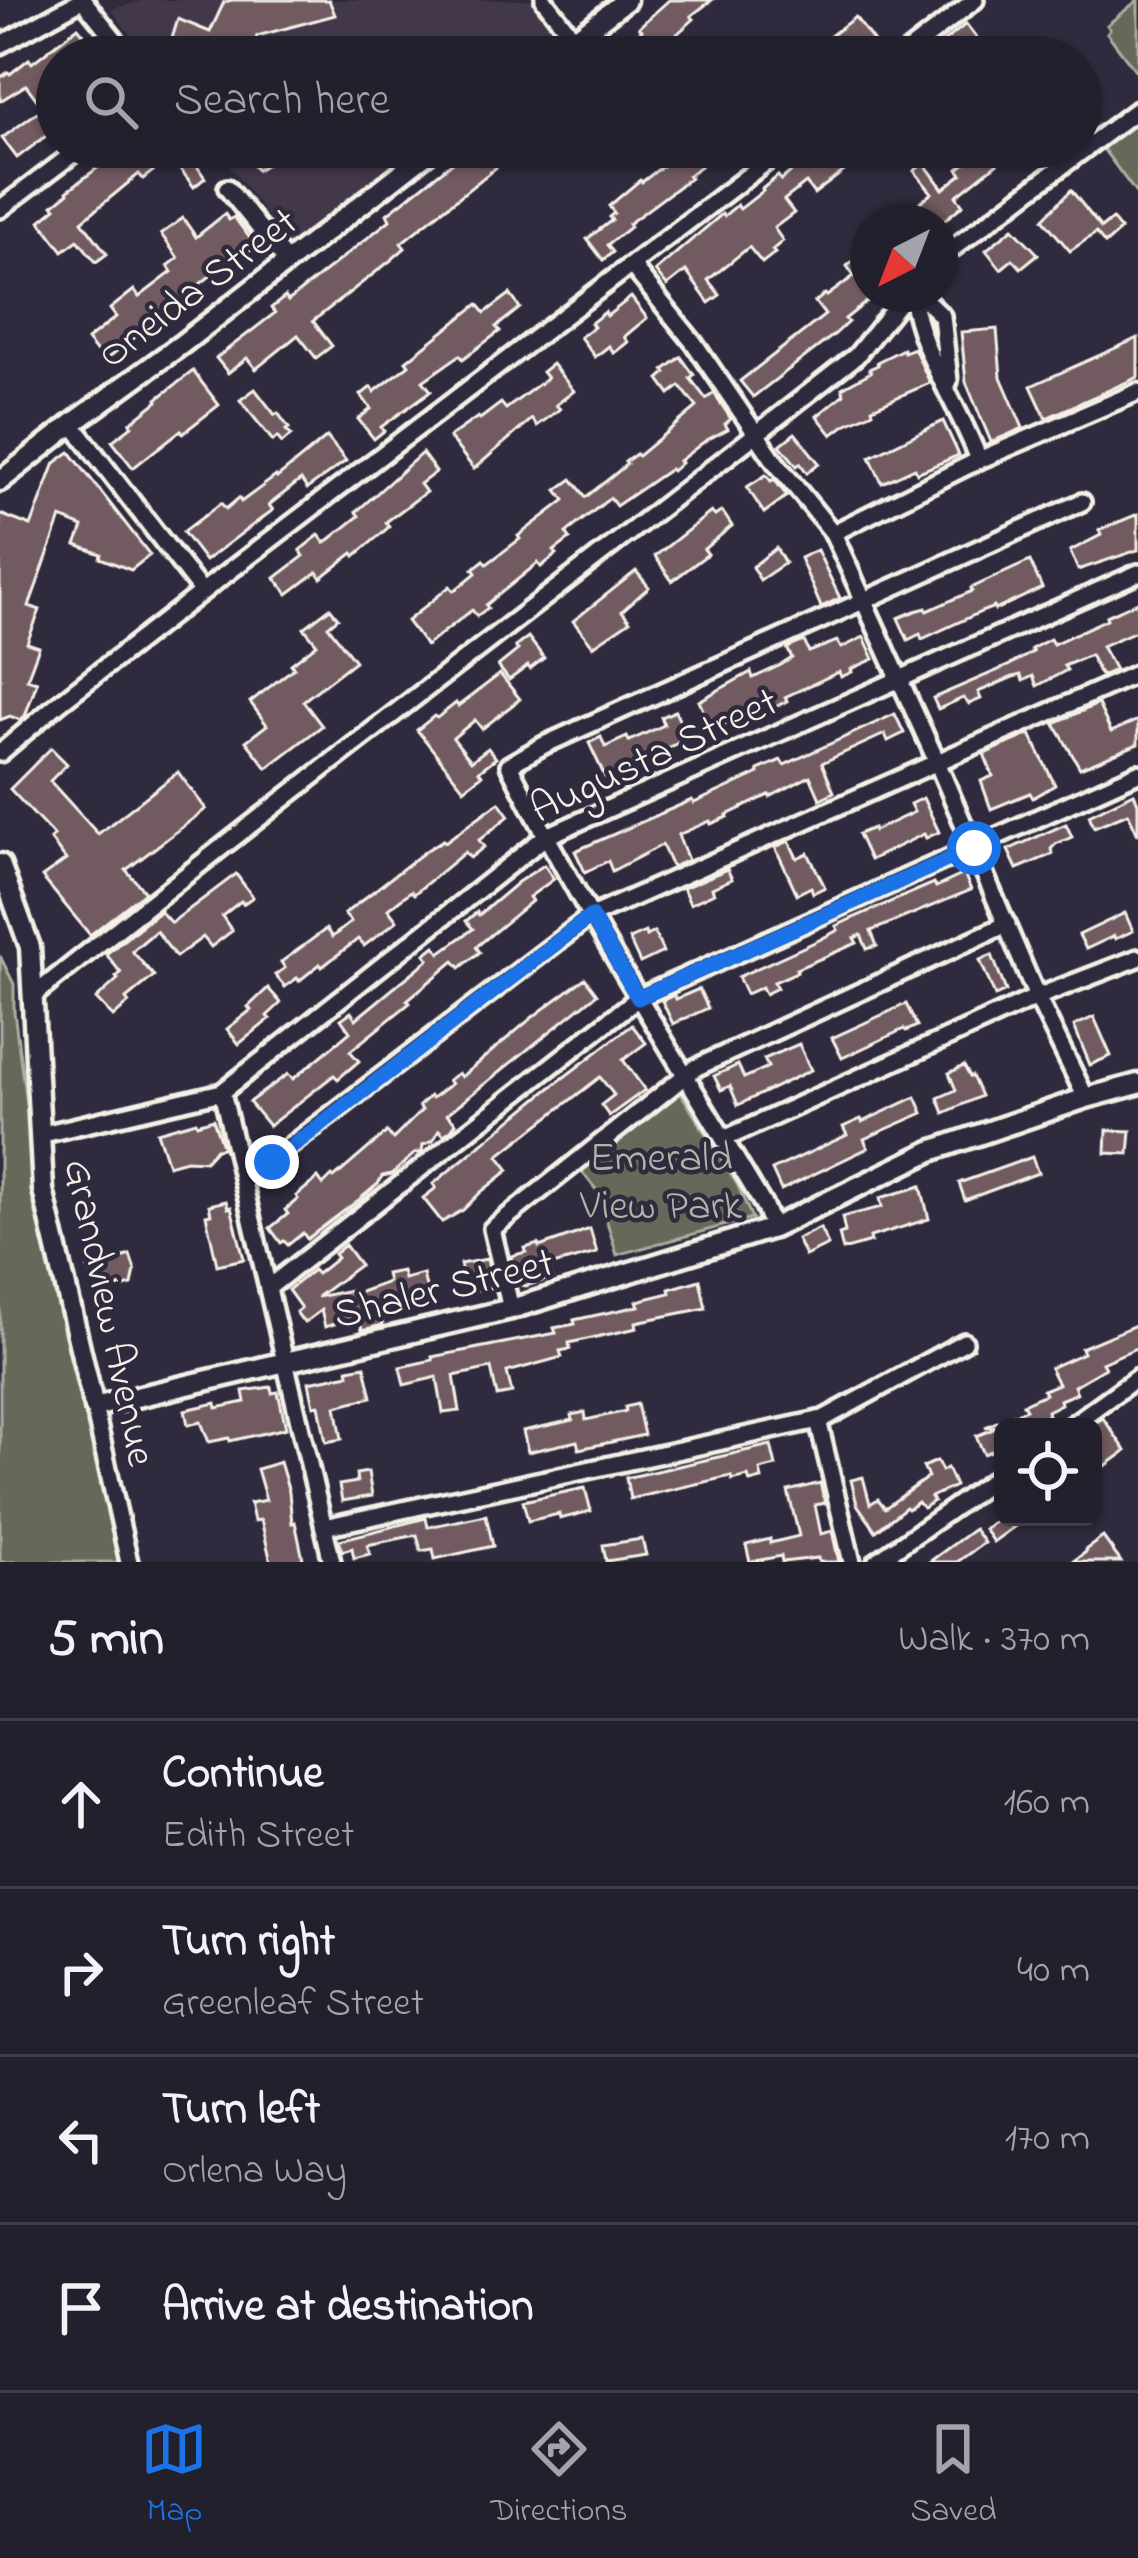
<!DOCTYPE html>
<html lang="en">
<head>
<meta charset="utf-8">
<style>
	:root { --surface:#23202e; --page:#2b2836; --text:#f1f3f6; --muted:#a3a3aa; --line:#403e4a; --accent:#1a73e8 }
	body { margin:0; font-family:"Indie Flower",sans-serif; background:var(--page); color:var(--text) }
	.controls { position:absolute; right:36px; bottom:36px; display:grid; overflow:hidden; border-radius:18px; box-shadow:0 3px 9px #0004 }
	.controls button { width:108px; height:108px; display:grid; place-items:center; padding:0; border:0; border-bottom:3px solid var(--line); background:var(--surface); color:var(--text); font:60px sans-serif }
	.compass { position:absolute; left:850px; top:204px; width:108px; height:108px; border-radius:50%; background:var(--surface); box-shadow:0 3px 9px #0004; rotate:222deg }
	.stop { position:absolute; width:36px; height:36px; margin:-27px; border:9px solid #1a73e8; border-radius:50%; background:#fff }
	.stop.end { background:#1a73e8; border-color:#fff; box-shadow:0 3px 12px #0008 }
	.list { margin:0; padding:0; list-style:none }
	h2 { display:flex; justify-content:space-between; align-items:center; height:156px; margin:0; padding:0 48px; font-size:51px }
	h2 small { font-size:39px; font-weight:400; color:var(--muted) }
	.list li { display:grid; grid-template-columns:78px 1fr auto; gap:36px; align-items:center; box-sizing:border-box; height:168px; padding:0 48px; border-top:3px solid var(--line) }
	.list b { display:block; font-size:45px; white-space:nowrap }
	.list p { margin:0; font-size:39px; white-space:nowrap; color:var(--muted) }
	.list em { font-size:39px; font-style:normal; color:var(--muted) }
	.icon { flex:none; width:66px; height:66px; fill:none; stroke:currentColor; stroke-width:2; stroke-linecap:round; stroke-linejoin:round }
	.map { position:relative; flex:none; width:1138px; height:1562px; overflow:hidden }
	.search { position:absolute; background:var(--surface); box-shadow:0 3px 9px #0004; left:36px; right:36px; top:36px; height:132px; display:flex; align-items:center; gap:30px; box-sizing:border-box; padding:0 42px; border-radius:66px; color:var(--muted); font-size:45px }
	.sheet { height:828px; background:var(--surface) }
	nav { display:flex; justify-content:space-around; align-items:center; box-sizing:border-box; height:168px; border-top:3px solid var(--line); background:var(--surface); font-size:33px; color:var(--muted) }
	nav a { display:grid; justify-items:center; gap:6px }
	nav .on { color:var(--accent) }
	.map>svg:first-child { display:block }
</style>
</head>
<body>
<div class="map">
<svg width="1138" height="1562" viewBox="0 0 1138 1562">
	<rect width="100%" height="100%" fill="#2f2a3d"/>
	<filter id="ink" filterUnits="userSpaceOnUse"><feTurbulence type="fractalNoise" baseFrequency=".00833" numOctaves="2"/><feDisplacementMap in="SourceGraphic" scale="24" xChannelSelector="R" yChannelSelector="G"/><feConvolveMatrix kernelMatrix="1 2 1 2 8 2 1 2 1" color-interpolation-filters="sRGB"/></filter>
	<g filter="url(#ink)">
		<!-- built -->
		<g fill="#433848">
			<polygon points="145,0 533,0 560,34 531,57 147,57 111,9"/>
			<polygon points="215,147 415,147 289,244"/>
		</g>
		<!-- green -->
		<g fill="#66695a" stroke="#adada1" stroke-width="3">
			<polygon points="1138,0 1138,74 1107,33 1110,29 1107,25"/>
			<polygon points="1138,96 1138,196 1092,134"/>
			<polygon points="0,956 14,984 14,1012 40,1208 127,1562 0,1562"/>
			<polygon points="678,1089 737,1184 752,1218 617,1255 598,1192 578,1167"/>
		</g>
		<!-- building -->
		<g fill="#715a60" stroke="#f4f1e8" stroke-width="3">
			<polygon points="232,0 329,0 335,15 257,36 250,57 198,57 170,45 178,19 210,32 224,2"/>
			<polygon points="669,0 712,0 691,16 694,19 651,57 610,57 642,30 639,27"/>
			<polygon points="855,17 874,42 855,57 825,57 817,46"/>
			<polygon points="966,24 979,41 958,57 947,57 938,46"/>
			<polygon points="78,27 96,49 86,57 57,57 57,85 37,100 26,85 0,101 0,78 8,72 10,74 29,59 32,63"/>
			<polygon points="39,111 54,130 17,158 2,138"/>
			<polygon points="125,147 184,147 205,178 194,187 171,157 143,179 139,174 82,221 107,254 96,262 78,240 63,251 40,221 56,208 53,205 68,193 67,191"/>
			<polygon points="239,147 293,147 257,170"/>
			<polygon points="472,147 522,147 401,243 405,248 390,261 313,321 332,346 316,358 298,335 256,369 247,358 228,373 216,358 275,313 271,308 285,297 288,301 390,220 387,214"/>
			<polygon points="694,147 723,147 688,176 690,178 628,224 630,227 607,245 613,252 603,260 587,239 612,220 609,217 614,213 609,206 640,180 642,182 674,157 677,161"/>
			<polygon points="821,147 857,147 864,156 814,194 806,183 784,200 794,213 774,228 783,241 772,250 775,253 762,263 749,247 708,280 720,295 709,303 686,271 667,286 655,271 722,214 724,216 737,205 740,209 763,191 762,189 778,176 781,180"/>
			<polygon points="987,147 1018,147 956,196 963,205 942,222 922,222 912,208 932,193 914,171 924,163 943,189 962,174 958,169"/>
			<polygon points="1071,190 1101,228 1112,219 1121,230 1105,244 1096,233 1070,251 1043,219"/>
			<polygon points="225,214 229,220 234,217 256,246 232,265 229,261 189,293 188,291 155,317 157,320 104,361 87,340 116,317 110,309 134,290 139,297 172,272 168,266 178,258 161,234 183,218 196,237"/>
			<polygon points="1013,228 1038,254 1021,268 1013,259 1001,269 986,250"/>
			<polygon points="857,258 863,265 868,261 869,300 845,319 848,322 835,334 753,397 740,381 825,315 815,302 825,294 827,296 854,276 847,266"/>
			<polygon points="510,294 520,308 496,327 500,331 463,359 460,355 423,381 431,391 381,427 384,431 374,439 358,419 371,409 361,395 371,387 374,392 409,365 406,361 478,304 485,313"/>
			<polygon points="631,297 647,318 624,337 628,342 614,353 609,346 595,357 580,337 594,327 591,323 605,312 607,316"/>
			<polygon points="997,329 1001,377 1023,428 991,442 966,382 961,332"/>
			<polygon points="1138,338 1138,377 1046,418 1031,386"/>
			<polygon points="914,348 930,383 872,408 873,412 845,425 832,435 817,416 844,394 842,388 871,372 869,369 878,365 877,362 903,349 904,352"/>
			<polygon points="681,357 694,375 690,378 706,399 714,393 731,419 725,424 728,429 705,441 679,461 681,463 672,471 670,469 616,506 610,498 566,533 570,539 554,551 557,554 541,567 538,563 486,605 488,608 477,616 472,610 426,646 407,621 450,586 454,591 476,573 473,569 484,560 487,564 520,539 518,536 565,500 557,490 572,479 586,497 615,474 627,464 625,462 636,454 638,456 697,407 680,386 670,394 659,379 666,373 664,370"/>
			<polygon points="552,364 574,391 556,405 560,409 537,426 532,419 474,469 449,437 478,417 480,419 501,403 506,409 547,378 542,372"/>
			<polygon points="193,371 219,405 183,433 181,430 133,468 112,441 132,426 130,423 158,401 157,399"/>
			<polygon points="255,389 275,415 278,413 289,428 286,430 291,435 282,443 277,437 273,441 240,400"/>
			<polygon points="943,421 959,455 917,473 915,468 882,483 870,457"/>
			<polygon points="795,433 819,463 807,473 800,463 797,466 780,445"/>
			<polygon points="327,437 346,461 307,489 301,480 269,505 273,510 205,561 183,532 221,503 226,509 239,498 241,502 276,476 277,478"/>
			<polygon points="70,452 150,555 131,570 100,558 101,554 76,545 83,527 61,518 29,606 40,610 27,643 39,647 27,679 37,682 25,716 20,720 10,716 0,720 0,514 31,526 55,463"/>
			<polygon points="422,453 436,472 420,484 426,492 386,522 389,527 355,556 353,553 321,578 317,572 288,594 275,578 304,556 300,550 319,535 325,543 359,516 356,512"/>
			<polygon points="766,475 771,481 774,479 787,496 764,513 747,487"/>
			<polygon points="722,511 732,526 704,549 708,554 672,581 655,556 711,512 715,516"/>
			<polygon points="1138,514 1138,550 1078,570 1070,551 1101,535 1099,530"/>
			<polygon points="776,548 785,563 760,580 752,567"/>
			<polygon points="817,550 840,598 821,607 800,558"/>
			<polygon points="1030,561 1042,588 995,610 994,607 981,612 922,639 920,634 908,640 898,618 915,611 926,608 927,611 972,591 971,588"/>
			<polygon points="636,571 649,587 622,611 630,621 593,646 573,621"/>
			<polygon points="1138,602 1138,630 1102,646 1115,670 1101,676 1090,655 1064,666 1067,670 1037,686 1033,676 1023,681 1021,675 1013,677 978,692 981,699 969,704 963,698 938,709 933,698 1008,666 1033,652 1031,649 1050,639 1053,644 1107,619 1106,616"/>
			<polygon points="330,608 338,618 328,626 355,661 303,701 322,726 267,768 246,741 267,725 250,702 294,668 291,664 317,644 304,628"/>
			<polygon points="528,637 544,658 530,669 528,666 509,680 498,666 518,650 515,647"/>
			<polygon points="864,637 874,659 851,669 852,672 841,677 839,672 785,697 787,701 772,708 769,703 712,730 699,701 751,672 753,678 781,665 792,658 787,648 804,641 809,652 837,641 841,648"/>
			<polygon points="500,674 520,699 482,729 475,720 453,738 471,761 488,748 496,758 479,771 482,775 464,789 417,730 434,716 437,718 456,703 458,706"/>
			<polygon points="1098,704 1111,732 1138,720 1138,744 1080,768 1054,723"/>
			<polygon points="675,711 688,739 665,749 667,752 649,760 648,757 605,777 589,743 601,737 605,747 627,737 629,741 664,725 661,717"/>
			<polygon points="895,714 904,733 888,741 885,734 822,763 834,792 820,799 810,776 770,797 769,795 727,815 728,817 711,824 710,821 678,835 688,860 672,867 662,845 612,871 608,861 585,872 575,851 692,800 694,803 759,773 758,770 781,760 784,765"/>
			<polygon points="1030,734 1055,785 1033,798 1030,793 991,809 981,781 993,776 984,754"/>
			<polygon points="51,748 67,764 50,781 98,834 178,772 206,809 126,870 145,892 90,935 42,877 66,860 50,839 54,836 10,789"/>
			<polygon points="1134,793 1138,803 1138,835 1128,813 1094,827 1089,815"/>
			<polygon points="923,798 939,832 926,838 924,834 870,860 858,834 873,828 874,831 914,812 910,804"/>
			<polygon points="499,802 509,816 479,840 484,847 470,858 465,852 414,894 411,891 388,909 397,921 364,946 358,939 322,967 320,964 299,981 297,978 285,987 275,975 285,968 281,962 326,929 332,937 351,922 344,914 427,850 443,840 445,842"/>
			<polygon points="1066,824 1072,837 1056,844 1051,849 1053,854 1017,869 1008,850"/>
			<polygon points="789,841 797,858 808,853 825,887 813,893 811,887 797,894 775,847"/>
			<polygon points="544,865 554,879 529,897 532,901 476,947 480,952 460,968 454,961 435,977 407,1000 410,1003 350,1051 359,1061 338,1079 334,1075 269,1126 249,1102 288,1074 293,1079 320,1057 350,1032 341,1019 351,1012 356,1019 429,959 425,954 435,946 440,953 473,929 466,921 477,912 479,915 518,882"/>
			<polygon points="727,869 732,879 712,888 714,893 690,904 683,888"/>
			<polygon points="236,874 253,897 243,904 241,901 222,916 232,931 211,947 203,937 176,957 156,931 132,951 154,976 126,999 129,1003 113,1017 96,999 118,979 116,977 121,973 106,954 160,911 171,923"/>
			<polygon points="964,874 971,890 871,931 877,946 867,949 861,935 854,938 857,943 796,969 797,972 774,982 777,988 765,994 762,987 746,994 738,977 819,940 838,930 836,926 853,918 934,883 936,887"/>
			<polygon points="1125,913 1133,931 1115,939 1114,936 1086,949 1079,935"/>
			<polygon points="645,932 646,936 654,932 663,952 640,963 629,939"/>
			<polygon points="992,955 1006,991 995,996 980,960"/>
			<polygon points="585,978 597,994 447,1114 456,1123 451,1130 444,1135 439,1130 433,1141 423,1145 422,1152 414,1154 392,1174 382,1176 378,1184 360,1199 307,1239 303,1233 288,1245 284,1241 281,1243 270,1228 288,1214 285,1210 298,1199 296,1196 318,1178 323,1185 332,1176 334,1178 387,1132 393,1139 422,1110 419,1106 430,1096 432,1098 451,1084 448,1080 458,1073 461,1077 534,1016"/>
			<polygon points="268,988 281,1003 267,1016 270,1019 239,1044 227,1029 251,1010 248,1007"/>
			<polygon points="699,989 708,1008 673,1024 662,1001 674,995 676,999"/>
			<polygon points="906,1004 917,1026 906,1031 904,1029 842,1058 832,1038"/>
			<polygon points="1094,1017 1111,1056 1090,1065 1074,1026"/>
			<polygon points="632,1025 646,1043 623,1060 645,1090 609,1116 601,1105 614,1095 600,1077 498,1156 509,1170 481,1192 463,1210 442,1222 423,1198 436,1188 433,1184 546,1091"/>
			<polygon points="799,1044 811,1070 738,1105 730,1086 721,1090 714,1076 738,1065 744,1078 768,1067 764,1059"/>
			<polygon points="964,1066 970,1077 972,1076 981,1096 944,1113 938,1098 956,1090 949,1073"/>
			<polygon points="916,1097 923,1113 864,1139 868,1148 781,1190 772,1170 847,1135 843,1127 861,1119 862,1122"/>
			<polygon points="213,1119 223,1148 216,1149 205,1161 186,1160 168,1165 157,1132 196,1121 197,1124"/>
			<polygon points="1107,1130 1131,1131 1129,1154 1106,1153"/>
			<polygon points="1032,1157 1038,1173 965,1200 959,1183"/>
			<polygon points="921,1186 929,1219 870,1237 871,1242 843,1250 839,1234 845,1232 842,1217 882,1207 880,1198"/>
			<polygon points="226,1201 228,1208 231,1207 244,1259 217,1265 206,1215 211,1214 209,1205"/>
			<polygon points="820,1228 828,1245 805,1256 797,1239"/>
			<polygon points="590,1229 597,1253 549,1266 552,1278 526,1286 517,1284 511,1256 526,1252 525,1248 538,1244 539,1247"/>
			<polygon points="345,1245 360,1265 317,1297 351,1290 355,1294 388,1282 386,1274 402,1271 404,1279 423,1274 430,1304 398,1311 399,1315 381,1318 383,1325 362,1330 359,1316 325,1327 321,1310 304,1323 296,1312 301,1308 288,1290 313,1270 317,1274 337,1258 334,1254"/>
			<polygon points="130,1255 135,1270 132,1285 101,1293 88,1269"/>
			<polygon points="487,1259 493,1287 466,1292 460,1264"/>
			<polygon points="700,1280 706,1308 636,1322 637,1328 569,1343 570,1349 560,1351 562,1357 507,1372 512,1393 497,1396 491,1368 454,1376 460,1411 443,1413 437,1377 404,1385 400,1367 433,1360 432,1357 556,1333 554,1328 575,1324 574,1320 639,1306 637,1301 670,1293 669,1289"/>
			<polygon points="1138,1324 1138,1347 1102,1363 1105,1368 1074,1386 1077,1393 1060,1400 1061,1404 1047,1411 1048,1415 1021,1427 1003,1427 1003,1446 984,1454 976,1436 998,1427 985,1427 1026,1409 1023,1404 1045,1394 1043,1390 1058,1384 1050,1368 1083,1353 1081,1348"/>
			<polygon points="365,1366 372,1397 336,1406 342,1439 326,1442 319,1405 314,1406 309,1382 349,1374 348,1369"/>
			<polygon points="271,1387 272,1393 278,1392 286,1428 230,1441 229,1438 209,1442 201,1422 188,1425 185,1410 216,1403 217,1408 245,1402 243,1391"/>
			<polygon points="637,1404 644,1435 579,1449 577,1441 528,1452 523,1431 573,1420 572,1415 585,1412 586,1420 626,1411 625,1407"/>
			<polygon points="1103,1418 1126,1451 1093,1475 1093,1427 1090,1426"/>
			<polygon points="771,1445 776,1466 760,1470 762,1479 750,1482 748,1476 732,1480 731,1476 630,1499 626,1478"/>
			<polygon points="937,1461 942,1471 947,1468 955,1486 931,1497 934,1501 923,1508 918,1502 908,1509 906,1507 876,1531 857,1504 851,1480 863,1477 870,1504 878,1499 885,1508 928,1477 923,1467"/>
			<polygon points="280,1462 289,1492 292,1523 295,1522 303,1559 292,1562 271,1562 261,1520 254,1521 250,1503 266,1500 257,1469"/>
			<polygon points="368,1472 372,1496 342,1501 339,1485 357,1482 356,1474"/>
			<polygon points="820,1483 825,1503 815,1505 821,1534 832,1531 839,1562 819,1562 818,1558 782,1562 781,1556 750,1562 746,1545 770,1539 770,1543 799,1536 788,1491"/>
			<polygon points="585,1488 591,1511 560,1519 559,1514 528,1521 523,1501"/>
			<polygon points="486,1515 493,1546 435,1559 433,1549 421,1551 417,1535 367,1545 370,1554 354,1558 352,1548 342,1551 339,1540 426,1518 428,1527"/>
			<polygon points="1001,1517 1028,1517 993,1542 984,1529"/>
			<polygon points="974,1529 984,1543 957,1562 929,1562"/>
			<polygon points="1103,1537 1121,1562 1072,1562 1086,1552 1085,1550"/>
			<polygon points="642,1539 646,1555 606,1561 603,1545"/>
		</g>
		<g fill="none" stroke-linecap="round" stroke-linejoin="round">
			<defs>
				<g id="minor">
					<polyline points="83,0 129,57"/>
					<polyline points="544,0 575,40"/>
					<polyline points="0,45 82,0"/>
					<polyline points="901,57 975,0"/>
					<polyline points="227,188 287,262"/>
					<polyline points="0,209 82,147"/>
					<polyline points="940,258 1138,109"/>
					<polyline points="632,266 694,343 776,463 833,533 937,762 1037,997 1086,1098"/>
					<path d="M912,294c7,58 47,111 67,166"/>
					<polyline points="919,294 942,316 949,381"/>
					<polyline points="72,424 202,592"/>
					<polyline points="833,533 979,460 1138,392"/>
					<polyline points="0,753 59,703 202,592 786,147"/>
					<path d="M32,997c272,-218 551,-426 824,-641l50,-62"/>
					<polyline points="222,1092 332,1562"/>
					<polyline points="39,1135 222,1092 545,837 1138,573"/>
					<polyline points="724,1139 1037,997 1138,958"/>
					<polyline points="243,1182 591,916 1138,673"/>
					<path d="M773,1228l-9,-22c-87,-146 -178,-289 -255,-441l35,-20 538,-243"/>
					<polyline points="268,1288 638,998 1138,773"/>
					<polyline points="511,1309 492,1229 695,1068 1007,924"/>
					<polyline points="94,1407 129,1562"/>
					<polyline points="818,1420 852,1562"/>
					<polyline points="1069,1427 1138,1377"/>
					<polyline points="324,1527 823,1419 964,1342"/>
					<polyline points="876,1562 1003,1473"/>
				</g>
				<g id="tertiary">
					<polyline points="552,57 626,0"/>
					<polyline points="0,481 72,424 182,344 435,147"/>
					<polyline points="0,864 30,947 43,1190 94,1407 511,1309 773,1228 931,1151 1086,1098 1138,1084"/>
				</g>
			</defs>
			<!-- minor casing -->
			<use href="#minor" stroke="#f4f1e8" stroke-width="24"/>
			<!-- tertiary casing -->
			<use href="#tertiary" stroke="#f4f1e8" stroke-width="27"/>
			<!-- minor -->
			<use href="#minor" stroke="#2f2a3d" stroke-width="15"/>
			<!-- tertiary -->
			<use href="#tertiary" stroke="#2f2a3d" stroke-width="18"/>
		</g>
	</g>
	<g fill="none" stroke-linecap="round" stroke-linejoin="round" filter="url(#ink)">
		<!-- route -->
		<polyline stroke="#1a73e8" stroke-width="15" points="272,1162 591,916 638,998 974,848"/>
	</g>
	<g text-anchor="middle" stroke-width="9" stroke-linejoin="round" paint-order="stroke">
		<!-- street labels -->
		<g font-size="42" fill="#f4f1e8" stroke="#2f2a3d">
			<text transform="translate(196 286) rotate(-37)" y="15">Oneida Street</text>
			<text transform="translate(653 753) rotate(-25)" y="15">Augusta Street</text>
			<text transform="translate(443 1286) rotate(-14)" y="15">Shaler Street</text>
			<text transform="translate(112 1312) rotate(78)" y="15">Grandview Avenue</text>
		</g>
		<!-- park labels -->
		<g font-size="42" fill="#b4b4a8" stroke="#2f2a3d">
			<text x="661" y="1170">Emerald<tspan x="661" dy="48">View Park</tspan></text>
		</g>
	</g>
</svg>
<div class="controls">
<button><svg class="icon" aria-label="locate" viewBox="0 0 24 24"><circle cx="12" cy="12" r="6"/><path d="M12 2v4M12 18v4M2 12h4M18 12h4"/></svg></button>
</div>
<svg class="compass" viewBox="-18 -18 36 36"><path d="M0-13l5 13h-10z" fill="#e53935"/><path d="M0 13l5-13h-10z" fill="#a3a3aa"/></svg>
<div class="stop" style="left:974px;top:848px"></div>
<div class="stop end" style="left:272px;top:1162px"></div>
<div class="search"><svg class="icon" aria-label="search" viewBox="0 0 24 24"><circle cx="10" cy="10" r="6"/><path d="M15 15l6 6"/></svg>Search here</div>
</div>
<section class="sheet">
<h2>5 min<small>Walk · 370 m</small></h2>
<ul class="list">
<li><svg class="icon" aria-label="ahead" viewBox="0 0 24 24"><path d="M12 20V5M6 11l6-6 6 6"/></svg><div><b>Continue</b><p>Edith Street</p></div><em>160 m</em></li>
<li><svg class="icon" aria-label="right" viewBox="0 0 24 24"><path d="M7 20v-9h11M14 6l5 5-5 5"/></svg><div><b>Turn right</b><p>Greenleaf Street</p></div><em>40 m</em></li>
<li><svg class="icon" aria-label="left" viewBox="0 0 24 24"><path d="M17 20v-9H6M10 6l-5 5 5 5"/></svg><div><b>Turn left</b><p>Orlena Way</p></div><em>170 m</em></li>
<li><svg class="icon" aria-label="arrive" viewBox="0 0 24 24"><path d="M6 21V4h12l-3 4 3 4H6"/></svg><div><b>Arrive at destination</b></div></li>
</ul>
</section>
<nav>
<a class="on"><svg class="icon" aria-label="map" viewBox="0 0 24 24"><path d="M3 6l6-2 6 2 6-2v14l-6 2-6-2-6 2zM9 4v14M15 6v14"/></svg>Map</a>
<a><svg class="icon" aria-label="directions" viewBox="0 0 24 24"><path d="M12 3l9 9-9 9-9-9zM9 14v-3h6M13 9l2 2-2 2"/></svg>Directions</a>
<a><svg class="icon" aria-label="saved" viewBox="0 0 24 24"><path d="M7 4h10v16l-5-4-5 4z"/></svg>Saved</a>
</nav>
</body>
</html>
